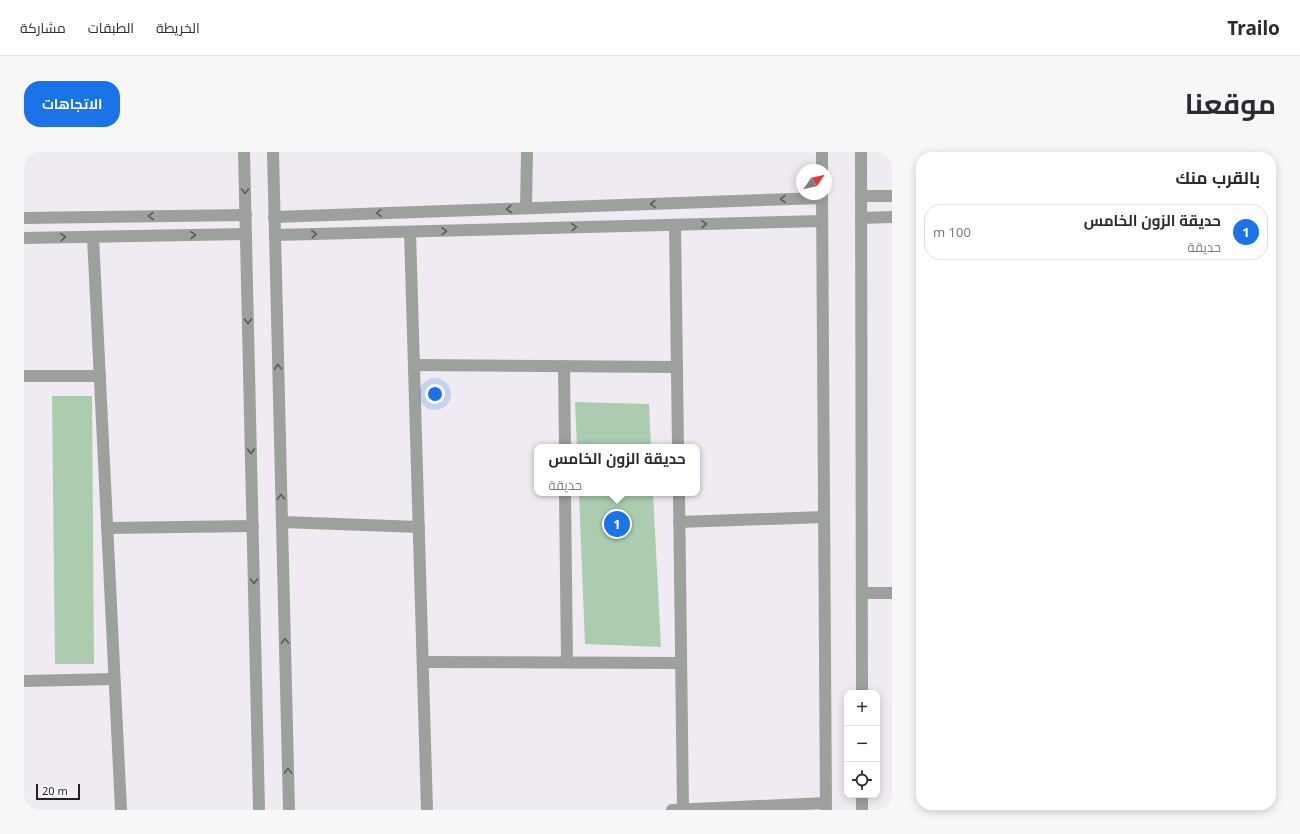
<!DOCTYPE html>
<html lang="ar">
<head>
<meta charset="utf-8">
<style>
	:root { --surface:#fff; --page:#f7f7f7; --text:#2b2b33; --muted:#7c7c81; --line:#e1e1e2; --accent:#1a73e8 }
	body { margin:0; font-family:"Noto Sans",Cairo,sans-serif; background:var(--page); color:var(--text); direction:rtl }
	.controls { position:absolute; right:12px; bottom:12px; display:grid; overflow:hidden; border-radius:8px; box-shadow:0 2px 10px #0003 }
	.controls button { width:36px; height:36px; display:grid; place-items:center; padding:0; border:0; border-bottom:1px solid var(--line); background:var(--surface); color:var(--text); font:20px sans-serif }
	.compass { position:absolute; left:772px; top:12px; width:36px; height:36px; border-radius:50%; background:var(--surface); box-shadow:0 2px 10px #0003; rotate:56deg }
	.scale { position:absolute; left:12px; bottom:10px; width:44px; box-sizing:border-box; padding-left:4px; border:2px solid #232124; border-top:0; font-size:11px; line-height:14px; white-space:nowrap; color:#232124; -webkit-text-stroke:3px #fff; paint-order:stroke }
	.you { position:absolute; left:411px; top:242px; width:14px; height:14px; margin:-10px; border:3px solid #fff; border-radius:50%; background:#1a73e8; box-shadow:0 0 0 6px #1a73e833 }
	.badge { display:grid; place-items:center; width:26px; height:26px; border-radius:50%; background:var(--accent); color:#fff; font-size:13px; font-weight:700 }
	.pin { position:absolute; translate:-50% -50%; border:2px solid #fff; box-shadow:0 1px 4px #0006 }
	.popup { position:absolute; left:510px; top:292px; width:166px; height:52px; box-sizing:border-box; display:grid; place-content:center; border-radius:8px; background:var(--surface); filter:drop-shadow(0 1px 3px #0005); font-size:13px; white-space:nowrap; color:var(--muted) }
	.popup b { font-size:15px; color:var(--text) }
	.popup::after { content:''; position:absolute; left:50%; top:100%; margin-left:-8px; border:8px solid transparent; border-top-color:var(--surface) }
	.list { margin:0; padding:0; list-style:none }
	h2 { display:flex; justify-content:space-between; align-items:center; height:52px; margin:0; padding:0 16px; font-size:17px }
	h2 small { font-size:13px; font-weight:400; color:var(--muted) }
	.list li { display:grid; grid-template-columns:26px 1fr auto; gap:12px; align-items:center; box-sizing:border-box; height:56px; margin:0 8px 8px; padding:0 8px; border:1px solid var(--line); border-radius:16px }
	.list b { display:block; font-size:15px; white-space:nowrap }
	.list p { margin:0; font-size:13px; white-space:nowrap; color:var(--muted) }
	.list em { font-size:13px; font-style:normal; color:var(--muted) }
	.icon { flex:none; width:22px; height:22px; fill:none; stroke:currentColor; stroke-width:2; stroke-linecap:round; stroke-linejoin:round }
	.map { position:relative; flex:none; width:868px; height:658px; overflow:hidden; direction:ltr; border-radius:16px }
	header { display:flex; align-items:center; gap:24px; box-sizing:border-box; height:56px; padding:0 20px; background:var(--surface); border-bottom:1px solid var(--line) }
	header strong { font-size:19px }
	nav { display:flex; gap:22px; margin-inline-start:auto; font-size:14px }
	.intro { display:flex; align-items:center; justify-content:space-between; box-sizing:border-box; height:96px; padding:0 24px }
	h1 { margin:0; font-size:28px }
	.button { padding:10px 18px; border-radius:16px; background:var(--accent); color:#fff; font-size:14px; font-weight:700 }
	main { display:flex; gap:24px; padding:0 24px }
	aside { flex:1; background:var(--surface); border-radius:16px; box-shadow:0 2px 10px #0003 }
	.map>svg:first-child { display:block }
</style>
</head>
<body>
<header>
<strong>Trailo</strong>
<nav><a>الخريطة</a><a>الطبقات</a><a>مشاركة</a></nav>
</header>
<div class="intro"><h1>موقعنا</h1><a class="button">الاتجاهات</a></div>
<main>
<aside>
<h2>بالقرب منك<small></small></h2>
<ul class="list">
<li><span class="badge">1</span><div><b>حديقة الزون الخامس</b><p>حديقة</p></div><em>100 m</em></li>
</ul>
</aside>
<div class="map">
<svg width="868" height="658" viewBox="0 0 868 658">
	<rect width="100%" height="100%" fill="#f0eaf3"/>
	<!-- green -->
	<g fill="#acccaf">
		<polygon points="28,244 68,244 70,512 31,512"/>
		<polygon points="551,250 625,252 627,295 553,295"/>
		<polygon points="555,341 629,341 637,495 561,492"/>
	</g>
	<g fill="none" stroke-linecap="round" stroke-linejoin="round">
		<!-- street -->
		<g stroke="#9da19e" stroke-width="12">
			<polyline points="220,0 235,658"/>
			<polyline points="249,0 265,658"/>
			<polyline points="798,0 798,18"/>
			<polyline points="837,0 838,541"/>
			<polyline points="798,42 802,658"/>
			<polyline points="837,44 868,44"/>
			<polyline points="502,56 503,0"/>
			<polyline points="250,65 798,46"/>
			<polyline points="0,66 222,63"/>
			<polyline points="837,66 868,65"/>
			<polyline points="651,73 654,295"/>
			<polyline points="386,80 403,658"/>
			<polyline points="251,83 798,69"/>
			<polyline points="69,85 97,658"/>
			<polyline points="0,86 222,82"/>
			<polyline points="390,213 653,215"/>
			<polyline points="540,214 541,295"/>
			<polyline points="0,224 76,224"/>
			<polyline points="541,341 543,510"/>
			<polyline points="655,341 659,657"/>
			<polyline points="258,370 395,375"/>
			<polyline points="655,370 800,365"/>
			<polyline points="83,376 229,374"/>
			<polyline points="838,441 868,441"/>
			<polyline points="399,510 657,511"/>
			<polyline points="0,529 90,527"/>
			<polyline points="838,643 838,658"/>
			<polyline points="648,658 802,651"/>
		</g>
	</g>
	<!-- one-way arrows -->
	<defs><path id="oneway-chevron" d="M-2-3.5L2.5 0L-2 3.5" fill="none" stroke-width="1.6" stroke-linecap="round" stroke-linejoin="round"/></defs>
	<g stroke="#5a5b5b">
		<use href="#oneway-chevron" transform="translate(221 39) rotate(89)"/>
		<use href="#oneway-chevron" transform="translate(759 47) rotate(178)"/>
		<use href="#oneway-chevron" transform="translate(629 52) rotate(178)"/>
		<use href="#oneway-chevron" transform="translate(485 57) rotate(178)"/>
		<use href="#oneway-chevron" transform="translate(355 61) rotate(178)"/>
		<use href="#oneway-chevron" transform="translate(127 64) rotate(179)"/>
		<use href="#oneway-chevron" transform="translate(680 72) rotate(-2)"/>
		<use href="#oneway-chevron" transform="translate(550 75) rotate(-2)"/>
		<use href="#oneway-chevron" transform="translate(420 79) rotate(-2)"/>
		<use href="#oneway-chevron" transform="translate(290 82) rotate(-2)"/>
		<use href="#oneway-chevron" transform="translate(169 83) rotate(-1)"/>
		<use href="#oneway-chevron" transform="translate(39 85) rotate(-1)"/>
		<use href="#oneway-chevron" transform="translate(224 169) rotate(89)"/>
		<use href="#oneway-chevron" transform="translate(254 215) rotate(-91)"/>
		<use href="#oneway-chevron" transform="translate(227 299) rotate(89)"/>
		<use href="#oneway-chevron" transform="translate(257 345) rotate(-91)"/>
		<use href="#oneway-chevron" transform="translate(230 429) rotate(89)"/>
		<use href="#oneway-chevron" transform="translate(261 489) rotate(-91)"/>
		<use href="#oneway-chevron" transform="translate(264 619) rotate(-91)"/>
	</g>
</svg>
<div class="controls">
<button>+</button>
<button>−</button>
<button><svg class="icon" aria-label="locate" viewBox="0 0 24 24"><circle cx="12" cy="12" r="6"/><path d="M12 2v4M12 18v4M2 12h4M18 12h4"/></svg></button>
</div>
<svg class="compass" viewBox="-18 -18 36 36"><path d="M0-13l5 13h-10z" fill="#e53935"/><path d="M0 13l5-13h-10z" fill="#7c7c81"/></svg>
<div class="scale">20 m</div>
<div class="you"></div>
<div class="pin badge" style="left:593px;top:372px">1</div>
<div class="popup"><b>حديقة الزون الخامس</b>حديقة</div>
</div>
</main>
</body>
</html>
